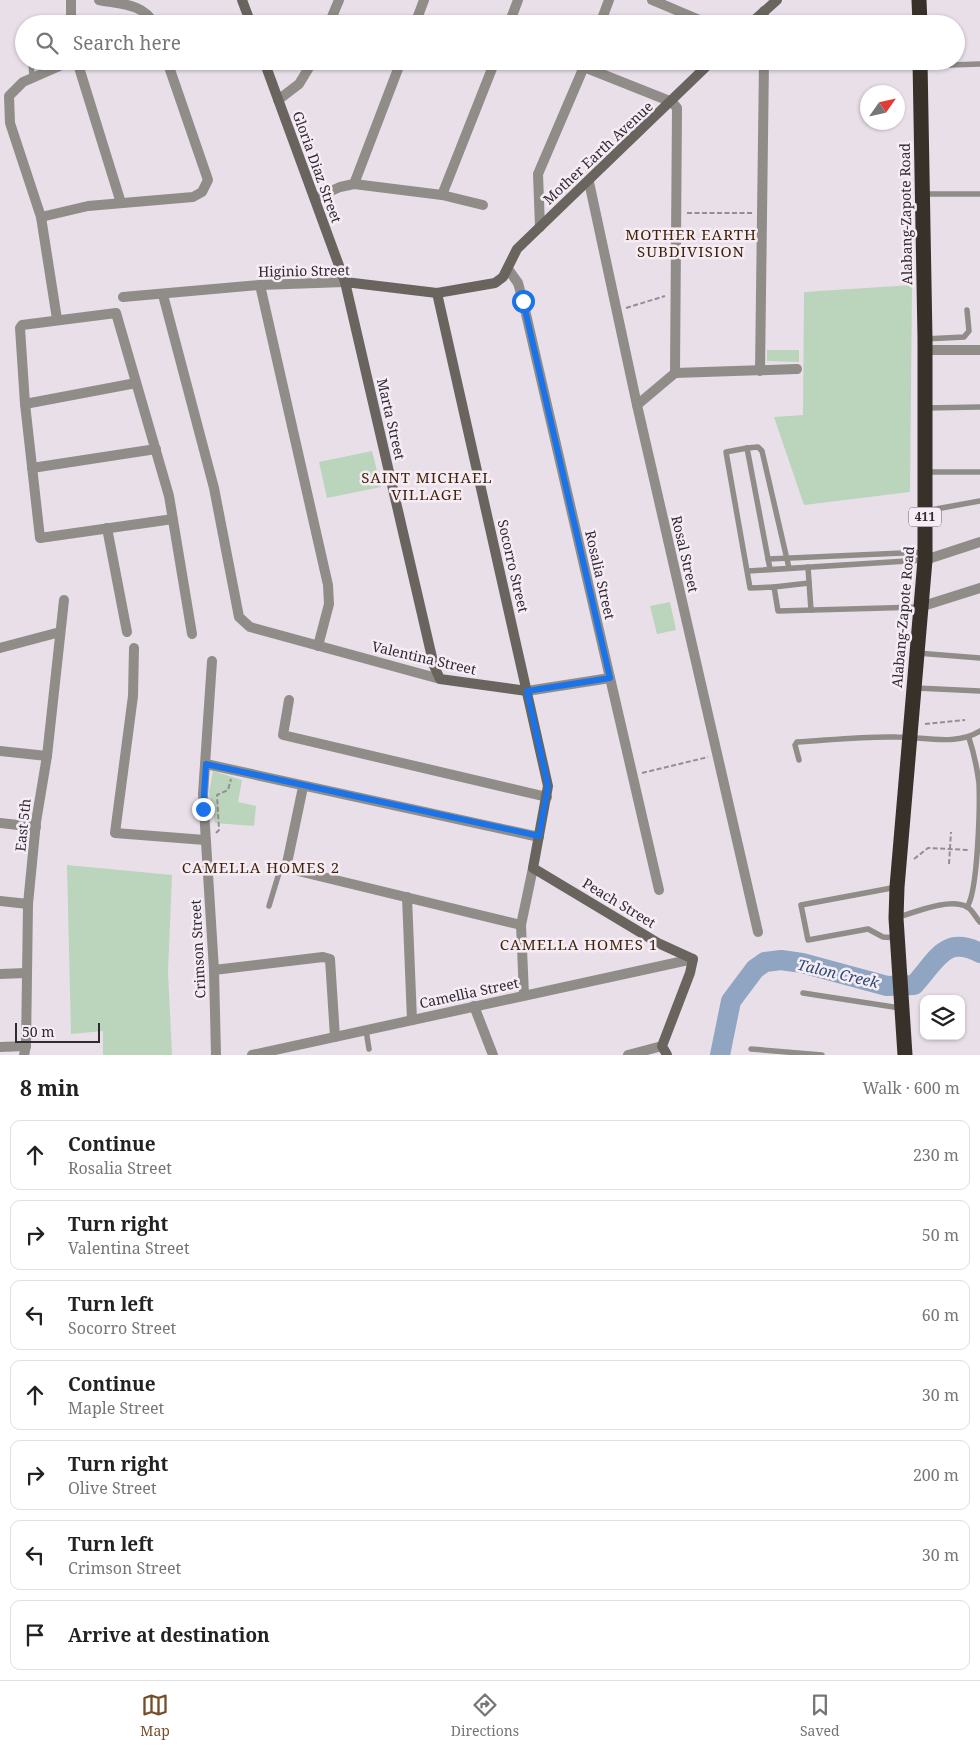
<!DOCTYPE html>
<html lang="en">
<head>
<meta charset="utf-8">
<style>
	:root { --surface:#fff; --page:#f2f2f2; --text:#222; --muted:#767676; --line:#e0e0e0; --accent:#744f2a }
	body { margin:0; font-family:"Noto Serif",serif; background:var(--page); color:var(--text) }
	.controls { position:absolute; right:15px; bottom:15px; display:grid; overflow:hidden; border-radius:10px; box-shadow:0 1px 4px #0004 }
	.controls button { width:45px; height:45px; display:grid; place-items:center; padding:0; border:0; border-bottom:1px solid var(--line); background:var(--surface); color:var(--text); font:25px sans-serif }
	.compass { position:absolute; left:860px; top:85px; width:45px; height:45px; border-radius:50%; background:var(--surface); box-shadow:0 1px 4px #0004; rotate:56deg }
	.scale { position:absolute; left:15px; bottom:12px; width:85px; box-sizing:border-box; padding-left:5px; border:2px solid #2f2b2f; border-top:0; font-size:14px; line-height:18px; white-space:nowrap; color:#2f2b2f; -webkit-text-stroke:4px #f6ecf6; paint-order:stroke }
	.stop { position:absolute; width:15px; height:15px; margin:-11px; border:4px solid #1a73e8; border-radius:50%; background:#fff }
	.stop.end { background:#1a73e8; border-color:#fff; box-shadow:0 1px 5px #0008 }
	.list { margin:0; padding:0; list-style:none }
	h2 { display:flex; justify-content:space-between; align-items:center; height:65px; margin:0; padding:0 20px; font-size:21px }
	h2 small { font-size:16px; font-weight:400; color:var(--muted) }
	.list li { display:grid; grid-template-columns:32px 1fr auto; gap:15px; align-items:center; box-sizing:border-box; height:70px; margin:0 10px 10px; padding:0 10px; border:1px solid var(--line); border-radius:10px }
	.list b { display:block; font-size:19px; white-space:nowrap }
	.list p { margin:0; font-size:16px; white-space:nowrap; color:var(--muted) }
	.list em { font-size:16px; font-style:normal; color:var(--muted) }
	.icon { flex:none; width:28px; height:28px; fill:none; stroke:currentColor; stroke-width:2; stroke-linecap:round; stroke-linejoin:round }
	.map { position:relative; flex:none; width:980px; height:1055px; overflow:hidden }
	.search { position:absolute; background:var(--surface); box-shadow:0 1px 4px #0004; left:15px; right:15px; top:15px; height:55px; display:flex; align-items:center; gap:12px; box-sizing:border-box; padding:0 18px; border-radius:28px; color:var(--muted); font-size:19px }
	.sheet { height:625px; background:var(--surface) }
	nav { display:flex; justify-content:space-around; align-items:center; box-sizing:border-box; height:70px; border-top:1px solid var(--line); background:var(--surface); font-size:14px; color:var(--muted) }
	nav a { display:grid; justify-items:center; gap:2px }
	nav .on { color:var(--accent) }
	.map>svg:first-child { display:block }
</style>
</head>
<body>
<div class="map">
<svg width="980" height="1055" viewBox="0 0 980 1055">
	<rect width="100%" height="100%" fill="#e9dfe9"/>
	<!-- green -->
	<g fill="#bbd4bc">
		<polygon points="912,285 910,492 804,505 774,417 803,415 804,292"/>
		<polygon points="767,350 799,350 799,362 767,361"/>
		<polygon points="372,451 381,487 327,498 319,462"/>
		<polygon points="670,602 676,630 657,634 650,606"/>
		<polygon points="213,771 242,780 238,802 256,806 254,826 215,823 209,793"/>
		<polygon points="67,865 172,875 168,972 172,1055 103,1055 103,1031 71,1034"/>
	</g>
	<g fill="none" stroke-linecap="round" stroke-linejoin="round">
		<!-- river -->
		<path stroke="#8fa5c1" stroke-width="20" d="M720,1055l11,-54 24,-32 10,-7 16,-2 21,3 85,23 27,-1c22,-23 30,-51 66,-32"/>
		<!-- path -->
		<g stroke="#958d95" stroke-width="2" stroke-dasharray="5 2.5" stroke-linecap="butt">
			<polyline points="687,213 752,213"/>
			<polyline points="626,308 665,296"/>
			<polyline points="925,724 965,720"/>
			<polyline points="642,773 708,757"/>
			<polyline points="216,833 219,830 217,795 228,790 231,779"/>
			<polyline points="914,859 928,848 969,850"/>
			<polyline points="949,864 951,832"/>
		</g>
		<!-- lane -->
		<g stroke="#908d89" stroke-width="5.5">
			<polyline points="31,61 32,78"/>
			<polyline points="920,66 980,64"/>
			<polyline points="924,194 980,194"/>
			<polyline points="925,339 964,337 969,331 967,310"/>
			<polyline points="925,408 980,407"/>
			<polyline points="747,448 758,447 762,451 789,568"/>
			<polyline points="925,472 980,472"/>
			<polyline points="925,511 980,501"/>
			<polyline points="768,559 925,552"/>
			<polyline points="808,567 811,610"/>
			<polyline points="770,569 747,448 726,452 750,588 774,587 778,611 920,607"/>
			<polyline points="748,571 923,560"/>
			<polyline points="774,587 809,583"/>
			<polyline points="917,653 980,658"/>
			<polyline points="916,688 980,691"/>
			<path d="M799,760l-4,-15 2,-3c33,-2 67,-6 100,-5 28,0 59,9 83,-6"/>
			<polyline points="269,906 279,873 286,868"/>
			<path d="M967,907c11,-15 13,-102 12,-124 -2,-15 -5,-30 -10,-45"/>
			<path d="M896,918c17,-5 54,-21 71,-11 5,2 9,11 13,15"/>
			<polyline points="897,938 883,937 868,929 808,940 801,905 897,887"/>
			<polyline points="803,993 900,1008"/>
			<polyline points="366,1030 369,1049"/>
			<polyline points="751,1049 822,1055"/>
		</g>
		<!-- street -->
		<g stroke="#908d89" stroke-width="10">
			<polyline points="71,0 71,24"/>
			<path d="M99,0c20,4 45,3 55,24"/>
			<polyline points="652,0 709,24"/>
			<polyline points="329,24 339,0"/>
			<polyline points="415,24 424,0"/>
			<polyline points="509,24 518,0"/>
			<polyline points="600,24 609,0"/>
			<polyline points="764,24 764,11"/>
			<polyline points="77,61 121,203"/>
			<polyline points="584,67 672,102 677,108 675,373"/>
			<polyline points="278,100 299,84 313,61"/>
			<polyline points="589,182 637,405 758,932"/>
			<polyline points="354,184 401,61"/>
			<polyline points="442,195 495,61"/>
			<polyline points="315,198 340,187 354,184 442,195 483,205"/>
			<polyline points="41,217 88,206 193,197 202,192 208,180 167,61"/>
			<polyline points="540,227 538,174 586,62"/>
			<polyline points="508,269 518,283 523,301 659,890"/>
			<polyline points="260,285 328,585 329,604 318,646"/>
			<polyline points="163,295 214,488 239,617 250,627 440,679"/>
			<polyline points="123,297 260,285 345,282"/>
			<polyline points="57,319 41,217 10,123 9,96 23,82 71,61"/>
			<polyline points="925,350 980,350"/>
			<polyline points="760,371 764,61"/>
			<polyline points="25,404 136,383"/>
			<polyline points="637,405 675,373 797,369"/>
			<polyline points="32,468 156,449"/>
			<polyline points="173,519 40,538 25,404 20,328 22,325 116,313 169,496 192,634"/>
			<polyline points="107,528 127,632"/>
			<polyline points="925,560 980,542"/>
			<polyline points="920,607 980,588"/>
			<polyline points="0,648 60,632"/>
			<polyline points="134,648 133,696 115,833 205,840"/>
			<polyline points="212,661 203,794 214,970 216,1055"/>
			<polyline points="527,691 610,678"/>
			<polyline points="289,700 283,735 547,797"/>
			<polyline points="0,751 47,756"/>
			<polyline points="206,764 539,837"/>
			<polyline points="303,787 286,868 521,925"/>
			<polyline points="0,823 36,827"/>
			<polyline points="407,897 412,1020"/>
			<polyline points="0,901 28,904"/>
			<polyline points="214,970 323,957 330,959 335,1037"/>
			<polyline points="0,974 26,973"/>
			<polyline points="524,995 521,925 533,868"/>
			<polyline points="474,1006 493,1055"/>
			<polyline points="0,1047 26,1046"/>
			<polyline points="24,1055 26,1046 28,904 36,822 47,756 64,600"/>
			<polyline points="252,1055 693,959"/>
			<polyline points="628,1055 662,1046"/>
		</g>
		<!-- secondary -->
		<g stroke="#69655e" stroke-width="10">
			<polyline points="242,0 251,24"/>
			<polyline points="750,24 777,0"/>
			<polyline points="264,61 345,282 434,666 440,679 527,691"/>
			<polyline points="345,282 437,293 495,283 503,277 517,249 712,61"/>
			<polyline points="437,293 548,786 533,868 658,943 693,959 690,973 662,1046 667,1055"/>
		</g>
		<!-- highway -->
		<g stroke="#373129" stroke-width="15">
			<polyline points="919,0 920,24"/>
			<polyline points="905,1055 896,918 897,887 925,560 925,339 920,61"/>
		</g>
	</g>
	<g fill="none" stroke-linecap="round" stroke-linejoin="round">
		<!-- route -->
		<polyline stroke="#1a73e8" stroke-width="6" points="203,809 206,764 539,836 548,786 527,691 610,678 523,301"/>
	</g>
	<g text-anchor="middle" stroke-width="5" stroke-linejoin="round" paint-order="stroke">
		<!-- shield labels -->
		<rect fill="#f6ecf6" stroke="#6b656b" stroke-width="1" x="909" y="507.5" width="32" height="19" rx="4"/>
		<g font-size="12" font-weight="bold" fill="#2f2b2f">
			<text x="925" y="521">411</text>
		</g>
		<!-- street labels -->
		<g font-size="14" fill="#2f2b2f" stroke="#f6ecf6">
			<text transform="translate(598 153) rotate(-43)" y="5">Mother Earth Avenue</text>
			<text transform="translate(317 167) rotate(70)" y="5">Gloria Diaz Street</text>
			<text transform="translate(906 214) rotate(-91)" y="5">Alabang-Zapote Road</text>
			<text transform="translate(304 271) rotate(-1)" y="5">Higinio Street</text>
			<text transform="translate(391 419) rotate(77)" y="5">Marta Street</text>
			<text transform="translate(685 554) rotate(77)" y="5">Rosal Street</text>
			<text transform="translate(513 566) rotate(77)" y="5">Socorro Street</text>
			<text transform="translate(600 575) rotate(77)" y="5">Rosalia Street</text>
			<text transform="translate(903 617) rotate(-85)" y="5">Alabang-Zapote Road</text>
			<text transform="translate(424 658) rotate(13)" y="5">Valentina Street</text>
			<text transform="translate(23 825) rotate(-84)" y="5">East 5th</text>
			<text transform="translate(619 903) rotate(31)" y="5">Peach Street</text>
			<text transform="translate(198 949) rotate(-93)" y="5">Crimson Street</text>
			<text transform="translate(469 993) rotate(-12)" y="5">Camellia Street</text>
		</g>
		<!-- neighbourhood labels -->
		<g font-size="15" letter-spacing="1" fill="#402406" stroke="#f6ecf6">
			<text x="691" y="240">MOTHER EARTH<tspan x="691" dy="17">SUBDIVISION</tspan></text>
			<text x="427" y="483">SAINT MICHAEL<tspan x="427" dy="17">VILLAGE</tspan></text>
			<text x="261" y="873">CAMELLA HOMES 2</text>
			<text x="579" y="950">CAMELLA HOMES 1</text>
		</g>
		<!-- water labels -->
		<g font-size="15" font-style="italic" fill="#2c4b74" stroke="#f6ecf6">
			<text transform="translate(838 974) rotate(13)" y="5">Talon Creek</text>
		</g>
	</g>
</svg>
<div class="controls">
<button><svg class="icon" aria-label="layers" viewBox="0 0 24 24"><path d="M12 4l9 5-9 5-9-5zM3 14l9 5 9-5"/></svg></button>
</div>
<svg class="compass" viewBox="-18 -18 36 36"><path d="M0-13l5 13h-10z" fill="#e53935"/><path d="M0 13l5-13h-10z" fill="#767676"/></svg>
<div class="scale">50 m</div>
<div class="stop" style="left:523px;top:301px"></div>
<div class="stop end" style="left:203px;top:809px"></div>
<div class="search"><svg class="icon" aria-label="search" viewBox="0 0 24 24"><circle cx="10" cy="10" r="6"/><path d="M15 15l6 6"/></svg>Search here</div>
</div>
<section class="sheet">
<h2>8 min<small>Walk · 600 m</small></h2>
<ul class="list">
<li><svg class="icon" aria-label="ahead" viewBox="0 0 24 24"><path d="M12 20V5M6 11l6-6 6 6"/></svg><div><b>Continue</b><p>Rosalia Street</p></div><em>230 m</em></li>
<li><svg class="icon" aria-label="right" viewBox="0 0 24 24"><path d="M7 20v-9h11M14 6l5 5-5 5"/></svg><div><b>Turn right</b><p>Valentina Street</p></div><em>50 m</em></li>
<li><svg class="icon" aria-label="left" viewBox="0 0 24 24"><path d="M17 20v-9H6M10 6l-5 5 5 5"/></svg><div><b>Turn left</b><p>Socorro Street</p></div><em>60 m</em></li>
<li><svg class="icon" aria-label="ahead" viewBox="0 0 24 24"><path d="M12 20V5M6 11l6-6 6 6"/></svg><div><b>Continue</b><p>Maple Street</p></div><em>30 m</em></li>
<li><svg class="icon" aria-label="right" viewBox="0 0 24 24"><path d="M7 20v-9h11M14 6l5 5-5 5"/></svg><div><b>Turn right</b><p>Olive Street</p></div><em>200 m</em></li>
<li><svg class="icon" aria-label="left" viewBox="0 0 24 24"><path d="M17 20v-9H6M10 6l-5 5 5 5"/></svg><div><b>Turn left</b><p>Crimson Street</p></div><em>30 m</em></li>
<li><svg class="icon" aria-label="arrive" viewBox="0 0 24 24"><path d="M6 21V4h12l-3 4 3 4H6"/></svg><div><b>Arrive at destination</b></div></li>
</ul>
</section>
<nav>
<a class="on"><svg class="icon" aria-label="map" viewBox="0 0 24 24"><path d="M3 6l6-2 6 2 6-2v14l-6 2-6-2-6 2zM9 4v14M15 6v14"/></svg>Map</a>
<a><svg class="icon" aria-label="directions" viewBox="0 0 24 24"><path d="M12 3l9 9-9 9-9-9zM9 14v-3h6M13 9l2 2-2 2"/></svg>Directions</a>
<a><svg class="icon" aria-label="saved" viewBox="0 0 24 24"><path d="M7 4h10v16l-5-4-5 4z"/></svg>Saved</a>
</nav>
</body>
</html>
